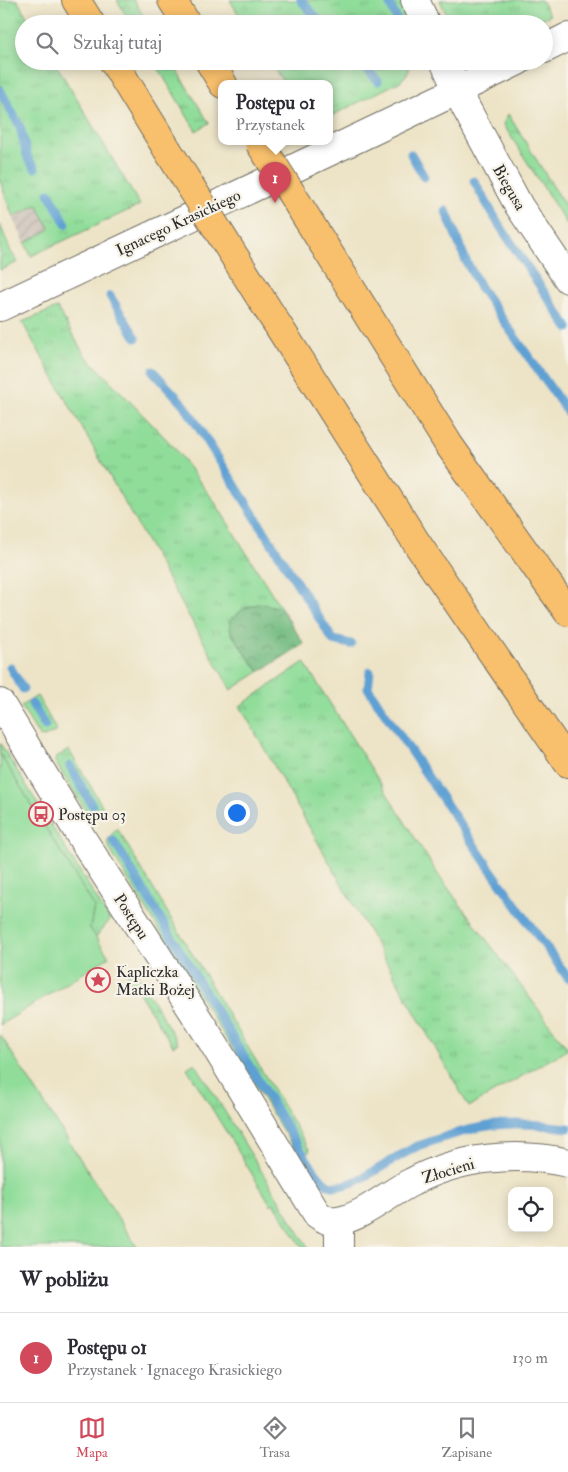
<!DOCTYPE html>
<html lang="pl">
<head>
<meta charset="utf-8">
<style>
	:root { --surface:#fff; --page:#f2f2f3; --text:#2b2b33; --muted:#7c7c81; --line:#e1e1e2; --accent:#d1495b }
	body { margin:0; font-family:"IM FELL Double Pica",serif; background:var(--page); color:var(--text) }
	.controls { position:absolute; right:15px; bottom:15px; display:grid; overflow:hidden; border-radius:10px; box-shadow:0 2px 12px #0003 }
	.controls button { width:45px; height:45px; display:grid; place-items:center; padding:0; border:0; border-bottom:1px solid var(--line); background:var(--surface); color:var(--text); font:25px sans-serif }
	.you { position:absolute; left:236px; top:812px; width:18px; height:18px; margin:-12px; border:4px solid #fff; border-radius:50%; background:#1a73e8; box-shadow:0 0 0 8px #1a73e833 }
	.badge { display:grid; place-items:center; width:32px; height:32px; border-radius:50%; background:var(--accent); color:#fff; font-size:16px; font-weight:700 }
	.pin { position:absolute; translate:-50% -41px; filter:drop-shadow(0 1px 2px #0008) }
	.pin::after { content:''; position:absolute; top:26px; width:18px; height:15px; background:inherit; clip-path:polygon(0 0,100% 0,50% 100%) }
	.popup { position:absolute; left:218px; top:80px; width:115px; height:65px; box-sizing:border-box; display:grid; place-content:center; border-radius:10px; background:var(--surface); filter:drop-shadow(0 1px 4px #0005); font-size:16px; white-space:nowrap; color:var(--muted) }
	.popup b { font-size:19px; color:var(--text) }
	.popup::after { content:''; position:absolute; left:50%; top:100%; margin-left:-10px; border:10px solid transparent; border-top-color:var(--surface) }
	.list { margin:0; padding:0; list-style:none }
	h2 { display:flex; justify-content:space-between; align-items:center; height:65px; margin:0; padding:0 20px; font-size:21px }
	h2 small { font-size:16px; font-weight:400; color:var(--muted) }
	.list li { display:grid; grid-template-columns:32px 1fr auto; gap:15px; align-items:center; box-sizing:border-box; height:90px; padding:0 20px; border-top:1px solid var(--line) }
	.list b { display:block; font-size:19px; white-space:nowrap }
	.list p { margin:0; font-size:16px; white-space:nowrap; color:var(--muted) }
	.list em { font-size:16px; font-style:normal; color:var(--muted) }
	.icon { flex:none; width:28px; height:28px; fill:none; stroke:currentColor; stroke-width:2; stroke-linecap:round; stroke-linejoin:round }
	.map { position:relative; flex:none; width:568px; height:1247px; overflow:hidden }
	.search { position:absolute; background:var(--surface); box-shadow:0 2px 12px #0003; left:15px; right:15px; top:15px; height:55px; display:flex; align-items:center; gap:12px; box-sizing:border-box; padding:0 18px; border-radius:28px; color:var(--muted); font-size:19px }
	.sheet { height:155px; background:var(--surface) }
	nav { display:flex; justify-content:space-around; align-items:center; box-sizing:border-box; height:70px; border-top:1px solid var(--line); background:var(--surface); font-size:14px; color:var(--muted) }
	nav a { display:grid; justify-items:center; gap:2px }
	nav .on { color:var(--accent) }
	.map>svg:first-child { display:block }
</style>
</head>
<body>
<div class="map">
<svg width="568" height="1247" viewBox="0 0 568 1247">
	<defs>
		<pattern id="industrial-furrows" width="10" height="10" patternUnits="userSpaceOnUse" patternTransform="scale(1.25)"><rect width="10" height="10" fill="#ccc2b9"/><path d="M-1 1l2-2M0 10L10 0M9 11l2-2" fill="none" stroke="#afa79f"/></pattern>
		<pattern id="grass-tufts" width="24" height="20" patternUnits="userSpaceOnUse" patternTransform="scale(1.25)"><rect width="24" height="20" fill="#90dd9a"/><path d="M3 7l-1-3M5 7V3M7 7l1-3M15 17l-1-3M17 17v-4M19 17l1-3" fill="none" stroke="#7cbe85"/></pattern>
		<pattern id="forest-crowns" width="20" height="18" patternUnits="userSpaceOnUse" patternTransform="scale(1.25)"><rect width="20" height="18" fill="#74bc82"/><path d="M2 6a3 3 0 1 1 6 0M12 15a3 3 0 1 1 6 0" fill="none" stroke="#5f996b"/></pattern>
	</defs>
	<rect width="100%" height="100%" fill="#f7f3e8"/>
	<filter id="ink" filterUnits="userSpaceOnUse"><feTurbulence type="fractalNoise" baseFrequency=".02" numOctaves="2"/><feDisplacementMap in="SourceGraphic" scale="10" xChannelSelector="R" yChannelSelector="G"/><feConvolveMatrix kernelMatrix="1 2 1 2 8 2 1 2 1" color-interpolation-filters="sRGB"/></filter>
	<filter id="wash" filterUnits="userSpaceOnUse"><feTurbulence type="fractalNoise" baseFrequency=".0096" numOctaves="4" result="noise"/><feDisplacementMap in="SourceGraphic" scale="20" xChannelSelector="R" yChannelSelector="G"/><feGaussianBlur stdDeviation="1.12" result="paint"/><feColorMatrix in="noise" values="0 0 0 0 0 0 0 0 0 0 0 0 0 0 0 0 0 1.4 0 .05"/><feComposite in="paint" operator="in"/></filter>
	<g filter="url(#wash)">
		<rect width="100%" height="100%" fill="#ede4c7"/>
		<!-- industrial -->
		<polygon fill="url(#industrial-furrows)" points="37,205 50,229 25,243 13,217"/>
		<!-- grass -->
		<g fill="url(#grass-tufts)" stroke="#5e8462">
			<polygon points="0,0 17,0 31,24 24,24 24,61 54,61 140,205 31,256 25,243 50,229 37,205 13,217 0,181"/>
			<polygon points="117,0 134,0 148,24 131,24"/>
			<polygon points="230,0 401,0 413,24 244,24"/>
			<polygon points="440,0 541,0 550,15 530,24 454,24 448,18"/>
			<polygon points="154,61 171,61 209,123 196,131"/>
			<polygon points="268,61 410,61 410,62 409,71 401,81 329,117 329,84 285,84"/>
			<polygon points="508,114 568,210 568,226 503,124"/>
			<polygon points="0,224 11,252 18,262 0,270"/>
			<polygon points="57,308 84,354 173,446 214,501 281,608 260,603 231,633 259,672 231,690 22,322"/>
			<polygon points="304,662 439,876 568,1049 469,1107 240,706"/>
			<polygon points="37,696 57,731 44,737 39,736 21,706"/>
			<polygon points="0,743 110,920 96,937 90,928 94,906 0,754"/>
			<path d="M69,750l35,59c-6,4 -11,7 -18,2l-31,-49 1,-5z"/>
			<polygon points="117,828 310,1151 299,1157 110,850 107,841"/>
			<polygon points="134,969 178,1043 173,1046 127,974"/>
			<polygon points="195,1063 308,1247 302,1247 274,1203 271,1205 187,1068"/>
		</g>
		<!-- forest -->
		<polygon fill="url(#forest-crowns)" stroke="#507456" points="260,603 281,608 304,644 259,672 231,633 229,621 243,609"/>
		<!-- garden -->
		<g fill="#90dd9a" stroke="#5e8462">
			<polygon points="0,754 94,906 90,928 109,957 0,1025"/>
			<polygon points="0,1034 13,1055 137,1247 0,1247"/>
		</g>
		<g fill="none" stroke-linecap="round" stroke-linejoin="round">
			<!-- stream -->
			<g stroke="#5fa0d3" stroke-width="9">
				<polyline points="301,0 320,22"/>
				<polyline points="388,0 399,24"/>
				<polyline points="359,61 378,81"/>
				<polyline points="0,90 20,127 28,159 35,168"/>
				<polyline points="411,154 424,177"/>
				<polyline points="474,181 498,223 568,328"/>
				<polyline points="49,193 66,224"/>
				<polyline points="446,211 466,261 480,287 568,413"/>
				<polyline points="110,296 136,338"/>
				<polyline points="153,371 185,406 333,640 351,644"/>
				<polyline points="10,667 23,689"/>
				<polyline points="370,672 368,688 486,863 568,978"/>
				<polyline points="32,704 45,726"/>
				<polyline points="70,766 92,805"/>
				<path d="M113,840l185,306c7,10 22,38 34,40 21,4 65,-31 86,-40 18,-6 37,-13 55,-17 30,-8 64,-5 95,-1"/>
			</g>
		</g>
	</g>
	<g filter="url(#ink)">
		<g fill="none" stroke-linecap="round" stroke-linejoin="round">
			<defs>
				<g id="minor">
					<polyline points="415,0 426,24"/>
					<polyline points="544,49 568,37"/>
					<polyline points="444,61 465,106 519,206 568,279"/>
					<path d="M0,307c173,-82 346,-162 518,-246"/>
					<polyline points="339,1221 339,1247"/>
				</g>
				<path id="tertiary" d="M0,703l83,137 126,196 108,178c6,4 13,9 21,7 25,-4 51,-28 74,-39 46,-25 105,-31 156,-19"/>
				<g id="motorway">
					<polyline points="76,0 91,24"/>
					<polyline points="172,0 187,24"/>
					<polyline points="113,61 167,149"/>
					<polyline points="209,61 223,84"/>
					<polyline points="327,250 449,445 568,612"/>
					<polyline points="258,294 418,545 568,763"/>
				</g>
			</defs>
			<!-- minor casing -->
			<use href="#minor" stroke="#6f6c62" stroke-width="30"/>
			<!-- tertiary casing -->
			<use href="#tertiary" stroke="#6f6c62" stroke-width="30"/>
			<!-- motorway casing -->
			<use href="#motorway" stroke="#6f6c62" stroke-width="30"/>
			<!-- minor -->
			<use href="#minor" stroke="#fff" stroke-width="28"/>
			<!-- tertiary -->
			<use href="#tertiary" stroke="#fff" stroke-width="28"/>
			<!-- motorway -->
			<use href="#motorway" stroke="#f8bf6c" stroke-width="28"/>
			<defs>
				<g id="motorway-bridge">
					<polyline points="259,142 327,250"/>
					<polyline points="167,149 258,294"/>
				</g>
			</defs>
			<!-- motorway-bridge casing -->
			<use href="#motorway-bridge" stroke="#6f6c62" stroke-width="30" stroke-linecap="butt"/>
			<!-- motorway-bridge -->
			<use href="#motorway-bridge" stroke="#f8bf6c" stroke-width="28"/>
		</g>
	</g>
	<!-- icons -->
	<defs>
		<symbol id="bus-ring" viewBox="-11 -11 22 22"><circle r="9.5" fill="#f7f3e8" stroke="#d1495b" stroke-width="1.5"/><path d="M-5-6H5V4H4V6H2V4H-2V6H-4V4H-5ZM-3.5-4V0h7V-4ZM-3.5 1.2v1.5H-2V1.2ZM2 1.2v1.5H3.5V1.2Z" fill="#d1495b"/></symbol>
		<symbol id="sight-ring" viewBox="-11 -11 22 22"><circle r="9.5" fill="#f7f3e8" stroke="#d1495b" stroke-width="1.5"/><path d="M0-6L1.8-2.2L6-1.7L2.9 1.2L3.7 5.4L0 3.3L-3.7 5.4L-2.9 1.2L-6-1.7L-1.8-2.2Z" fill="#d1495b"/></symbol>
	</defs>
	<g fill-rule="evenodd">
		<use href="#bus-ring" x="27" y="800" width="28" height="28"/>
		<use href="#sight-ring" x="84" y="966" width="28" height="28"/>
	</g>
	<g text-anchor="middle" stroke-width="4.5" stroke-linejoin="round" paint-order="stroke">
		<!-- street labels -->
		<g font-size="16" fill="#2b2b2b" stroke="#f7f3e8">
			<text transform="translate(510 187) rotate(60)" y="6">Biegusa</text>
			<text transform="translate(178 222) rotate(-25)" y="6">Ignacego Krasickiego</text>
			<text transform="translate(132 916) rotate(57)" y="6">Postępu</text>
			<text transform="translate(448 1170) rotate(-17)" y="6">Złocieni</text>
		</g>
		<!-- poi labels -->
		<g font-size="16" fill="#2b2b2b" stroke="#f7f3e8" text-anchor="start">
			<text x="58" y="820">Postępu 03</text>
			<text x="116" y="977">Kapliczka<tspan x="116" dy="18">Matki Bożej</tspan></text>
		</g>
	</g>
</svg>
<div class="controls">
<button><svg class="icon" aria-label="locate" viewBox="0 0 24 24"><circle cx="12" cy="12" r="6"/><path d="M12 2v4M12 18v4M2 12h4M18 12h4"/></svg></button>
</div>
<div class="you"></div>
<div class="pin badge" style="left:275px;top:203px">1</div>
<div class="popup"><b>Postępu 01</b>Przystanek</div>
<div class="search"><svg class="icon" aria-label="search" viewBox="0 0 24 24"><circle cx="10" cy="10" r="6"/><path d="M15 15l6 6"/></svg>Szukaj tutaj</div>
</div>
<section class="sheet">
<h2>W pobliżu<small></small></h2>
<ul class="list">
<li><span class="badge">1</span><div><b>Postępu 01</b><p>Przystanek · Ignacego Krasickiego</p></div><em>130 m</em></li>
</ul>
</section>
<nav>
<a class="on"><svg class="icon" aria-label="map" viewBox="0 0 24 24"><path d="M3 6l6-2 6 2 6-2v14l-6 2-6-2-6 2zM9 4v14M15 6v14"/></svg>Mapa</a>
<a><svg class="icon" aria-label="directions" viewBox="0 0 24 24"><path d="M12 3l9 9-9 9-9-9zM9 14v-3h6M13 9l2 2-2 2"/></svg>Trasa</a>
<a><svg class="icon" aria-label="saved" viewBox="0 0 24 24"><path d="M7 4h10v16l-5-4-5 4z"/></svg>Zapisane</a>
</nav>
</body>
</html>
